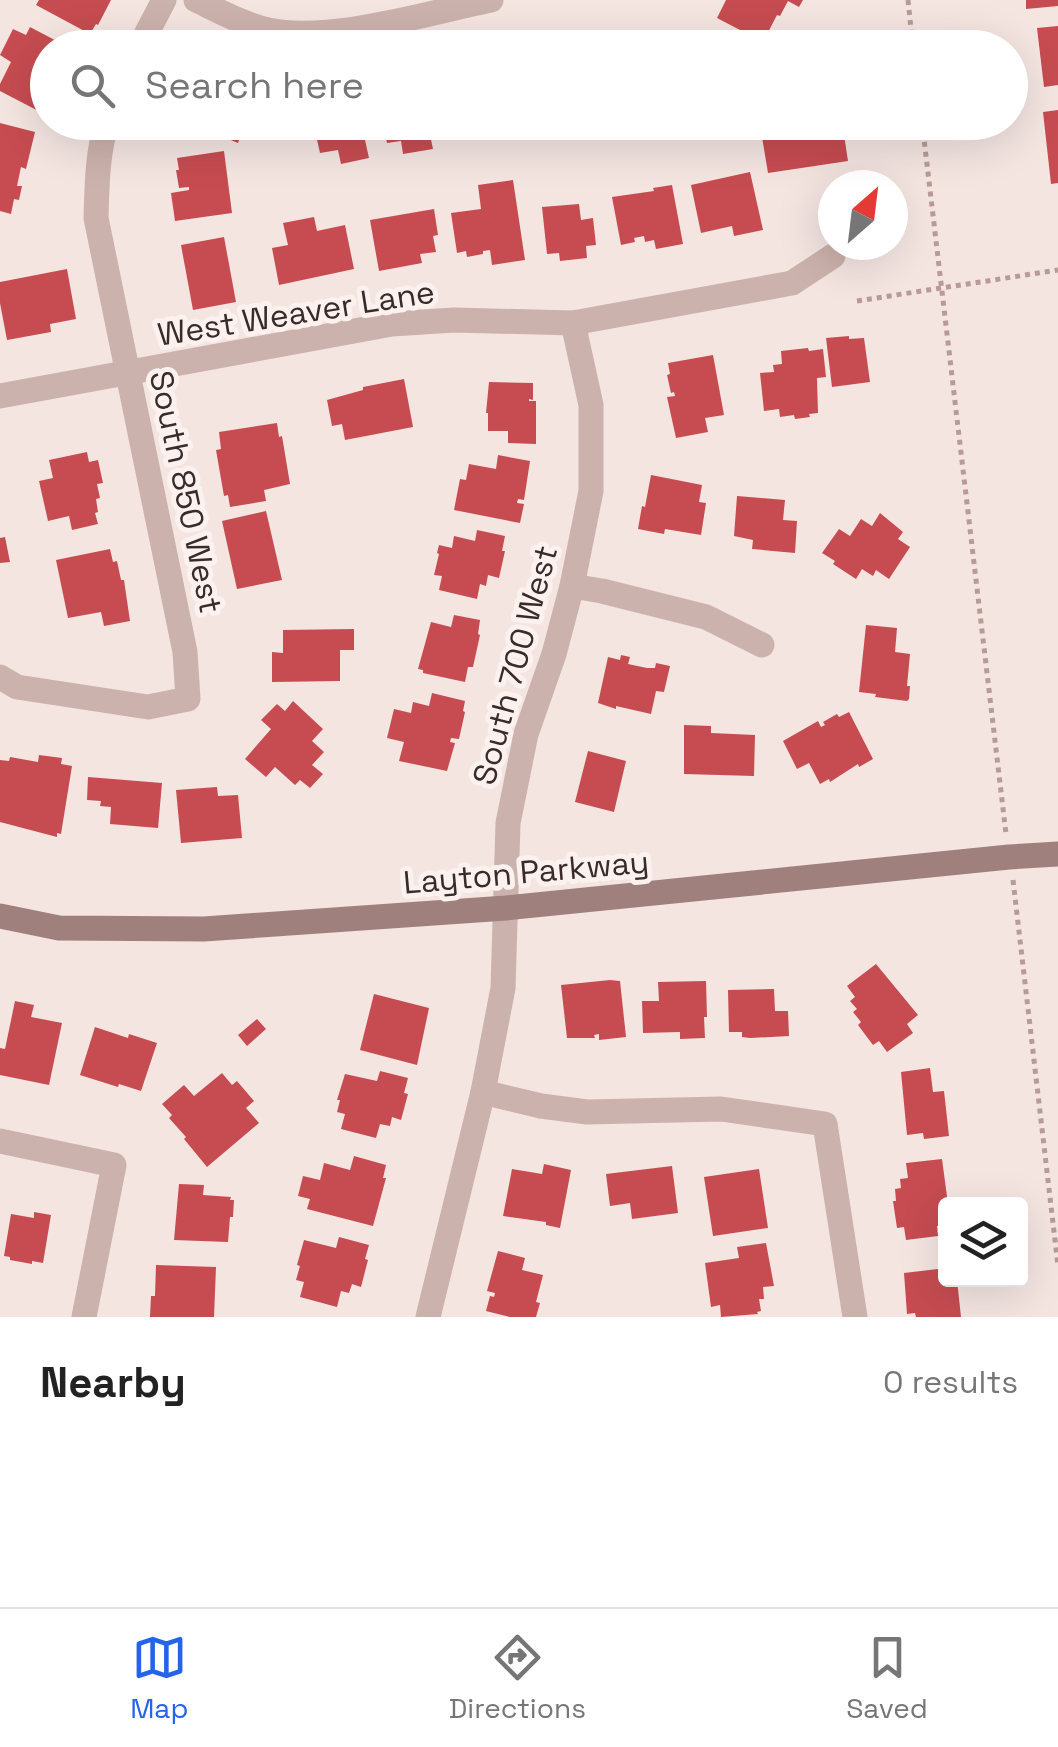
<!DOCTYPE html>
<html lang="en">
<head>
<meta charset="utf-8">
<style>
	:root { --surface:#fff; --page:#f6f6f6; --text:#222; --muted:#767676; --line:#e0e0e0; --accent:#2563eb }
	body { margin:0; font-family:"Space Grotesk",sans-serif; background:var(--page); color:var(--text) }
	.controls { position:absolute; right:30px; bottom:30px; display:grid; overflow:hidden; border-radius:10px; box-shadow:0 10px 40px #0002 }
	.controls button { width:90px; height:90px; display:grid; place-items:center; padding:0; border:0; border-bottom:2px solid var(--line); background:var(--surface); color:var(--text); font:50px sans-serif }
	.compass { position:absolute; left:818px; top:170px; width:90px; height:90px; border-radius:50%; background:var(--surface); box-shadow:0 10px 40px #0002; rotate:28deg }
	.list { margin:0; padding:0; list-style:none }
	h2 { display:flex; justify-content:space-between; align-items:center; height:130px; margin:0; padding:0 40px; font-size:42px }
	h2 small { font-size:32px; font-weight:400; color:var(--muted) }
	.icon { flex:none; width:55px; height:55px; fill:none; stroke:currentColor; stroke-width:2; stroke-linecap:round; stroke-linejoin:round }
	.map { position:relative; flex:none; width:1058px; height:1317px; overflow:hidden }
	.search { position:absolute; background:var(--surface); box-shadow:0 10px 40px #0002; left:30px; right:30px; top:30px; height:110px; display:flex; align-items:center; gap:25px; box-sizing:border-box; padding:0 35px; border-radius:55px; color:var(--muted); font-size:38px }
	.sheet { height:290px; background:var(--surface) }
	nav { display:flex; justify-content:space-around; align-items:center; box-sizing:border-box; height:140px; border-top:2px solid var(--line); background:var(--surface); font-size:28px; color:var(--muted) }
	nav a { display:grid; justify-items:center; gap:5px }
	nav .on { color:var(--accent) }
	.map>svg:first-child { display:block }
</style>
</head>
<body>
<div class="map">
<svg width="1058" height="1317" viewBox="0 0 1058 1317">
	<rect width="100%" height="100%" fill="#f4e5e1"/>
	<!-- building -->
	<g fill="#c64c51">
		<polygon points="39,0 111,0 98,25 96,24 90,34 36,5"/>
		<polygon points="726,0 803,0 799,7 788,1 780,16 777,15 763,42 717,18"/>
		<polygon points="1026,0 1058,0 1058,6 1026,9"/>
		<polygon points="1058,26 1058,85 1044,87 1037,28"/>
		<polygon points="30,27 70,48 48,48 48,116 0,91 0,84 11,62 0,55 13,29 26,35"/>
		<polygon points="685,38 687,43 701,38 704,48 661,48"/>
		<polygon points="1058,110 1058,183 1051,184 1043,112"/>
		<polygon points="187,122 245,122 238,143"/>
		<polygon points="313,122 361,122 369,158 341,164 338,150 320,153"/>
		<polygon points="383,122 461,122 463,129 430,135 433,149 403,154 401,141 387,143"/>
		<polygon points="775,122 842,122 848,161 768,173 760,125"/>
		<polygon points="0,123 35,132 26,169 21,167 17,186 22,186 19,200 14,199 11,214 0,211"/>
		<polygon points="224,151 232,213 175,221 171,193 189,190 189,187 179,188 176,170 179,170 177,158"/>
		<polygon points="750,172 763,230 734,236 732,226 701,233 691,185"/>
		<polygon points="513,180 525,260 492,265 490,250 483,251 483,254 467,257 466,251 457,253 451,213 481,209 478,185"/>
		<polygon points="672,185 683,244 656,249 654,240 645,242 644,236 634,238 635,242 621,245 612,197 654,191 653,188"/>
		<polygon points="579,204 581,220 593,218 596,245 586,246 587,258 560,261 559,253 547,254 542,207"/>
		<polygon points="434,209 438,235 433,236 436,252 420,254 422,263 379,271 370,220"/>
		<polygon points="314,217 317,231 345,225 354,269 279,285 272,248 288,245 283,223"/>
		<polygon points="224,237 236,302 193,310 181,245"/>
		<polygon points="67,269 76,319 50,324 51,332 7,340 0,303 0,282"/>
		<polygon points="849,336 849,339 864,338 870,382 832,387 826,338"/>
		<polygon points="808,348 809,351 823,349 826,377 817,378 818,413 809,414 810,417 795,419 794,415 780,417 779,409 764,411 760,373 774,372 773,365 782,364 781,351"/>
		<polygon points="713,355 724,415 705,418 708,432 676,438 667,397 675,396 674,392 671,393 667,375 670,374 668,363"/>
		<polygon points="404,379 413,427 345,440 342,424 332,426 327,400 363,390 363,387"/>
		<polygon points="489,382 533,383 533,400 529,399 529,401 536,401 536,444 508,443 508,431 488,431 488,413 486,413"/>
		<polygon points="277,423 279,437 282,436 290,484 264,490 266,501 230,507 228,495 224,496 216,450 221,449 219,432"/>
		<polygon points="87,452 89,462 98,460 103,483 97,484 100,498 96,499 98,512 95,513 98,524 72,530 69,516 48,521 39,481 53,478 49,460"/>
		<polygon points="498,455 530,461 524,500 518,499 517,503 524,504 520,523 454,510 460,479 466,480 469,464 496,469"/>
		<polygon points="651,475 702,485 699,502 706,503 701,535 665,529 664,534 638,529 642,506 645,507"/>
		<polygon points="737,496 785,500 783,520 797,521 795,553 752,549 753,540 734,536"/>
		<polygon points="266,511 282,580 237,589 222,521"/>
		<polygon points="880,513 903,532 898,539 910,547 889,579 876,570 873,576 862,569 856,579 833,564 835,561 822,553 839,529 850,536 861,519 872,526"/>
		<polygon points="477,530 505,536 502,551 505,551 499,578 488,575 486,586 480,584 477,599 439,590 442,576 434,575 439,554 437,553 439,545 452,548 454,536 475,541"/>
		<polygon points="5,537 10,562 0,563 0,538"/>
		<polygon points="110,549 113,562 117,561 121,580 124,580 130,621 104,626 101,612 68,618 56,560"/>
		<polygon points="454,615 480,620 478,634 480,635 473,667 468,667 465,682 423,673 423,670 418,669 431,622 451,627"/>
		<polygon points="866,625 897,628 895,652 910,654 907,686 910,686 909,699 907,701 875,697 876,694 859,692"/>
		<polygon points="354,629 354,650 340,650 340,681 272,682 272,652 283,653 283,630"/>
		<polygon points="621,655 630,657 628,664 647,668 655,668 656,663 670,666 664,692 656,691 651,714 616,706 616,709 598,703 608,657 620,660"/>
		<polygon points="432,693 465,701 463,711 465,712 459,739 451,738 450,742 455,743 447,771 399,761 404,742 387,738 394,709 411,713 413,702 429,706"/>
		<polygon points="293,701 323,729 312,741 324,752 312,765 323,774 310,788 300,780 295,785 275,767 266,777 245,759 271,729 261,720 277,704 285,711"/>
		<polygon points="849,712 873,759 859,767 858,764 830,782 829,779 820,784 809,763 797,769 783,741 818,721 821,727 825,725 823,722 837,714 839,717"/>
		<polygon points="684,725 711,726 711,733 755,735 754,776 684,774"/>
		<polygon points="588,751 626,761 614,812 575,802"/>
		<polygon points="39,755 62,758 61,764 72,766 61,834 57,833 57,837 0,822 0,760 9,761 10,757 38,762"/>
		<polygon points="88,777 162,783 158,828 110,824 111,807 100,806 101,801 87,800"/>
		<polygon points="217,787 218,796 238,795 242,838 181,843 176,790"/>
		<polygon points="876,964 918,1015 907,1024 913,1033 887,1052 879,1041 873,1045 858,1025 861,1022 853,1012 857,1009 850,1001 855,997 847,986"/>
		<polygon points="610,980 620,981 626,1037 599,1040 599,1034 594,1035 595,1038 567,1038 561,985"/>
		<polygon points="706,981 707,1017 704,1017 705,1038 680,1039 680,1032 643,1033 642,1001 659,1001 658,982"/>
		<polygon points="774,989 775,1011 788,1011 789,1036 750,1038 742,1037 742,1032 729,1032 728,990"/>
		<polygon points="374,994 429,1008 417,1065 360,1050"/>
		<polygon points="15,1001 34,1005 31,1017 62,1023 49,1085 0,1075 0,1048 5,1049"/>
		<polygon points="257,1019 266,1029 247,1046 238,1035"/>
		<polygon points="95,1027 128,1038 129,1034 157,1043 141,1091 119,1084 118,1087 80,1075"/>
		<polygon points="930,1068 933,1092 944,1091 949,1136 924,1139 923,1133 907,1135 901,1072"/>
		<polygon points="380,1071 408,1078 404,1093 408,1094 401,1120 392,1117 390,1126 380,1124 376,1138 341,1129 345,1114 337,1112 340,1100 337,1100 345,1074 377,1081"/>
		<polygon points="222,1073 232,1085 237,1081 254,1101 246,1108 259,1123 207,1167 184,1139 186,1137 169,1118 172,1115 162,1104 184,1085 194,1096"/>
		<polygon points="354,1156 386,1165 383,1178 386,1178 373,1226 307,1209 310,1199 298,1196 303,1176 320,1180 324,1163 350,1170"/>
		<polygon points="942,1159 948,1204 946,1204 946,1225 937,1226 938,1236 906,1240 904,1227 897,1228 893,1201 896,1201 895,1189 901,1188 900,1179 908,1178 906,1163"/>
		<polygon points="544,1164 571,1170 560,1228 546,1225 546,1222 503,1216 512,1169 542,1174"/>
		<polygon points="672,1166 678,1213 632,1219 630,1203 610,1206 606,1174"/>
		<polygon points="759,1169 768,1228 713,1236 704,1177"/>
		<polygon points="179,1184 204,1185 203,1195 231,1197 230,1200 234,1200 233,1217 230,1217 228,1242 174,1240"/>
		<polygon points="34,1212 51,1215 43,1263 32,1261 32,1264 10,1260 10,1257 4,1256 11,1214 34,1218"/>
		<polygon points="339,1237 369,1245 365,1259 368,1260 361,1287 352,1284 349,1293 341,1291 337,1307 300,1297 304,1282 296,1280 300,1266 297,1265 304,1240 336,1248"/>
		<polygon points="766,1243 774,1286 763,1287 764,1299 759,1299 761,1311 757,1312 758,1314 721,1317 720,1305 711,1307 705,1263 739,1258 737,1247"/>
		<polygon points="498,1251 525,1258 522,1270 543,1275 536,1302 540,1303 536,1317 510,1317 486,1311 490,1296 494,1297 495,1293 487,1291"/>
		<polygon points="156,1265 216,1267 214,1317 150,1317 151,1296 155,1296"/>
		<polygon points="938,1269 939,1282 957,1280 961,1317 916,1317 915,1313 907,1314 904,1273"/>
	</g>
	<g fill="none" stroke-linecap="round" stroke-linejoin="round">
		<!-- path -->
		<g stroke="#b89b96" stroke-width="5" stroke-dasharray="5 5" stroke-linecap="butt">
			<polyline points="908,0 913,48"/>
			<polyline points="922,122 1006,834"/>
			<polyline points="857,301 1058,270"/>
			<polyline points="1013,880 1058,1266"/>
		</g>
		<!-- street -->
		<g stroke="#ccb2ac" stroke-width="25">
			<path d="M196,0c23,11 47,24 72,30 63,13 159,-17 223,-30"/>
			<polyline points="139,48 164,0"/>
			<polyline points="0,396 392,324 454,320 573,323 792,283 833,256"/>
			<polyline points="572,586 602,591 706,617 762,645"/>
			<path d="M0,677l17,10 131,20 40,-8 -3,-47 -89,-434c1,-32 1,-64 11,-96"/>
			<polyline points="483,1092 541,1106 587,1112 721,1109 825,1124 855,1317"/>
			<polyline points="0,1141 114,1165 84,1317"/>
			<polyline points="428,1317 483,1092 503,988 508,823 526,734 554,654 572,586 591,491 591,405 573,323"/>
		</g>
		<!-- secondary -->
		<polyline stroke="#a0807d" stroke-width="25" points="0,916 59,928 204,929 506,908 1009,857 1058,854"/>
	</g>
	<g text-anchor="middle" stroke-width="10" stroke-linejoin="round" paint-order="stroke">
		<!-- street labels -->
		<g font-size="32" fill="#3a2b2b" stroke="#fbf1ee">
			<text transform="translate(296 313) rotate(-9)" y="11">West Weaver Lane</text>
			<text transform="translate(186 492) rotate(78)" y="11">South 850 West</text>
			<text transform="translate(515 665) rotate(-75)" y="11">South 700 West</text>
			<text transform="translate(526 872) rotate(-5)" y="11">Layton Parkway</text>
		</g>
	</g>
</svg>
<div class="controls">
<button><svg class="icon" aria-label="layers" viewBox="0 0 24 24"><path d="M12 4l9 5-9 5-9-5zM3 14l9 5 9-5"/></svg></button>
</div>
<svg class="compass" viewBox="-18 -18 36 36"><path d="M0-13l5 13h-10z" fill="#e53935"/><path d="M0 13l5-13h-10z" fill="#767676"/></svg>
<div class="search"><svg class="icon" aria-label="search" viewBox="0 0 24 24"><circle cx="10" cy="10" r="6"/><path d="M15 15l6 6"/></svg>Search here</div>
</div>
<section class="sheet">
<h2>Nearby<small>0 results</small></h2>
<ul class="list">
</ul>
</section>
<nav>
<a class="on"><svg class="icon" aria-label="map" viewBox="0 0 24 24"><path d="M3 6l6-2 6 2 6-2v14l-6 2-6-2-6 2zM9 4v14M15 6v14"/></svg>Map</a>
<a><svg class="icon" aria-label="directions" viewBox="0 0 24 24"><path d="M12 3l9 9-9 9-9-9zM9 14v-3h6M13 9l2 2-2 2"/></svg>Directions</a>
<a><svg class="icon" aria-label="saved" viewBox="0 0 24 24"><path d="M7 4h10v16l-5-4-5 4z"/></svg>Saved</a>
</nav>
</body>
</html>
